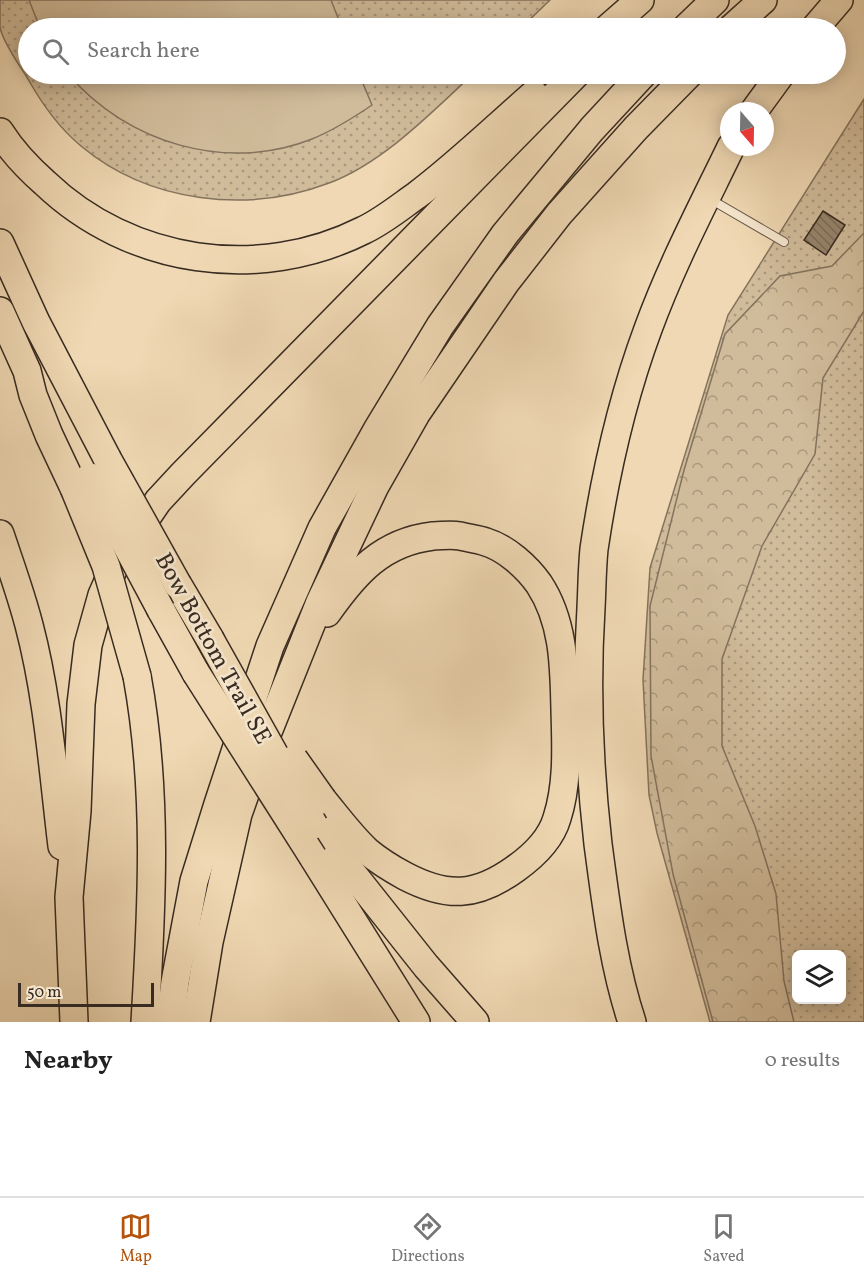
<!DOCTYPE html>
<html lang="en">
<head>
<meta charset="utf-8">
<style>
	:root { --surface:#fff; --page:#f6f6f6; --text:#222; --muted:#767676; --line:#e0e0e0; --accent:#b45309 }
	body { margin:0; font-family:Vollkorn,serif; background:var(--page); color:var(--text) }
	.controls { position:absolute; right:18px; bottom:18px; display:grid; overflow:hidden; border-radius:9px; box-shadow:0 3px 15px #0003 }
	.controls button { width:54px; height:54px; display:grid; place-items:center; padding:0; border:0; border-bottom:2px solid var(--line); background:var(--surface); color:var(--text); font:30px sans-serif }
	.compass { position:absolute; left:720px; top:102px; width:54px; height:54px; border-radius:50%; background:var(--surface); box-shadow:0 3px 15px #0003; rotate:160deg }
	.scale { position:absolute; left:18px; bottom:15px; width:136px; box-sizing:border-box; padding-left:6px; border:3px solid #382b21; border-top:0; font-size:16px; line-height:21px; white-space:nowrap; color:#382b21; -webkit-text-stroke:4px #f5e6ce; paint-order:stroke }
	.list { margin:0; padding:0; list-style:none }
	h2 { display:flex; justify-content:space-between; align-items:center; height:78px; margin:0; padding:0 24px; font-size:26px }
	h2 small { font-size:20px; font-weight:400; color:var(--muted) }
	.icon { flex:none; width:33px; height:33px; fill:none; stroke:currentColor; stroke-width:2; stroke-linecap:round; stroke-linejoin:round }
	.map { position:relative; flex:none; width:864px; height:1022px; overflow:hidden }
	.search { position:absolute; background:var(--surface); box-shadow:0 3px 15px #0003; left:18px; right:18px; top:18px; height:66px; display:flex; align-items:center; gap:15px; box-sizing:border-box; padding:0 21px; border-radius:33px; color:var(--muted); font-size:22px }
	.sheet { height:174px; background:var(--surface) }
	nav { display:flex; justify-content:space-around; align-items:center; box-sizing:border-box; height:84px; border-top:2px solid var(--line); background:var(--surface); font-size:16px; color:var(--muted) }
	nav a { display:grid; justify-items:center; gap:3px }
	nav .on { color:var(--accent) }
	.map>svg:first-child { display:block }
</style>
</head>
<body>
<div class="map">
<svg width="864" height="1022" viewBox="0 0 864 1022">
	<defs>
		<pattern id="green-dots" width="8" height="8" patternUnits="userSpaceOnUse" patternTransform="scale(1.5)"><rect width="8" height="8" fill="#d0bb9a"/><path d="M2 2h.1M6 6h.1" fill="none" stroke="#aa987d" stroke-width="1.8" stroke-linecap="round"/></pattern>
		<pattern id="forest-crowns" width="20" height="18" patternUnits="userSpaceOnUse" patternTransform="scale(1.5)"><rect width="20" height="18" fill="#d0bb9a"/><path d="M2 6a3 3 0 1 1 6 0M12 15a3 3 0 1 1 6 0" fill="none" stroke="#aa987d"/></pattern>
		<pattern id="building-back-hatch" width="6" height="6" patternUnits="userSpaceOnUse" patternTransform="scale(1.5)"><rect width="6" height="6" fill="#97856d"/><path d="M-1 5l2 2M0 0l6 6M5-1l2 2" fill="none" stroke="#7c6d59"/></pattern>
	</defs>
	<rect width="100%" height="100%" fill="#efd8b3"/>
	<filter id="stains"><feTurbulence type="fractalNoise" baseFrequency=".00333" numOctaves="4"/><feColorMatrix values="0 0 0 0 .2 0 0 0 0 .09 0 0 0 0 .02 0 0 0 .5 -.17"/></filter>
	<radialGradient id="worn" r=".72"><stop offset=".6" stop-color="#630" stop-opacity="0"/><stop offset="1" stop-color="#630" stop-opacity=".3"/></radialGradient>
	<!-- green -->
	<g fill="url(#green-dots)" stroke="#84735e" stroke-width="1.5" fill-rule="evenodd">
		<path d="M0,0h550l-29,28h-493v46h445c-41,38 -90,89 -144,109 -81,31 -180,20 -248,-37 -22,-18 -39,-42 -53,-67 -8,-13 -26,-38 -28,-52 0,-9 0,-18 0,-27z"/>
		<path d="M864,99v923h-154l-53,-189 -8,-38 -6,-115 7,-112 78,-253zM796,954h46v46h-46z"/>
	</g>
	<!-- forest -->
	<polygon fill="url(#forest-crowns)" stroke="#84735e" stroke-width="1.5" points="864,233 864,311 823,378 815,454 762,546 722,659 722,746 755,826 776,894 784,981 794,1022 713,1022 673,874 651,756 650,606 684,470 725,334 780,276 832,266"/>
	<!-- pitch -->
	<g fill="#d0bb9a" stroke="#84735e" stroke-width="1.5">
		<polygon points="29,0 331,0 342,28 40,28"/>
		<path d="M68,74h291l13,31c-19,13 -38,25 -60,34 -86,34 -185,4 -244,-65z"/>
	</g>
	<!-- building -->
	<polygon fill="url(#building-back-hatch)" stroke="#382b21" stroke-width="1.5" points="823,211 845,225 826,255 804,240"/>
	<g fill="none" stroke-linecap="round" stroke-linejoin="round">
		<defs>
			<polyline id="service" points="710,199 784,242"/>
			<g id="motorway">
				<polyline points="608,28 640,0"/>
				<polyline points="686,28 715,0"/>
				<polyline points="732,28 763,0"/>
				<polyline points="815,28 839,0"/>
				<polyline points="754,111 781,74"/>
				<path d="M0,132c12,19 28,36 45,51 85,81 214,100 319,47 19,-9 36,-23 53,-35 41,-31 78,-67 117,-101"/>
				<polyline points="0,243 36,322 107,458"/>
				<polyline points="0,311 27,371 33,395 49,435 74,488"/>
				<path d="M0,534c10,30 21,60 29,91 19,72 24,147 33,221"/>
				<polyline points="178,585 210,639"/>
				<polyline points="161,610 196,673"/>
				<path d="M137,676c21,114 15,230 8,346"/>
				<path d="M323,800c14,17 28,36 44,51 12,10 25,18 38,25 42,22 71,21 110,-7 17,-12 36,-30 42,-51 11,-34 9,-72 8,-108 -1,-44 -1,-88 -26,-126 -12,-17 -33,-36 -53,-42 -8,-3 -18,-4 -26,-6 -10,-2 -18,0 -27,0 -51,6 -78,37 -106,77"/>
				<polyline points="314,825 426,966 475,1022"/>
				<polyline points="313,857 416,1022"/>
				<polyline points="74,1022 69,897 77,811 81,704 88,645 102,595 117,561 158,501 183,474 576,74"/>
				<polyline points="170,1022 175,982 194,881 218,804 270,646 322,528 377,430 440,326 505,234 592,129 643,74"/>
				<polyline points="196,1022 209,942 238,814 260,752 320,602 375,486 416,414 506,282 559,214 636,128 689,74"/>
				<path d="M632,1022c-19,-57 -26,-119 -34,-178 -9,-79 -12,-157 -7,-236 1,-19 1,-39 3,-59 11,-74 28,-150 54,-220 23,-63 54,-122 83,-182"/>
			</g>
		</defs>
		<!-- service casing -->
		<use href="#service" stroke="#665646" stroke-width="10"/>
		<!-- motorway casing -->
		<use href="#motorway" stroke="#382b21" stroke-width="30"/>
		<!-- service -->
		<use href="#service" stroke="#f5e6ce" stroke-width="8"/>
		<!-- motorway -->
		<use href="#motorway" stroke="#efd8b3" stroke-width="27"/>
		<defs>
			<g id="motorway-bridge">
				<polyline points="107,458 178,585"/>
				<polyline points="90,477 161,610"/>
				<polyline points="74,488 106,566 137,676"/>
				<polyline points="210,639 314,825"/>
				<polyline points="196,673 313,857"/>
				<polyline points="294,759 323,800"/>
			</g>
		</defs>
		<!-- motorway-bridge casing -->
		<use href="#motorway-bridge" stroke="#382b21" stroke-width="30" stroke-linecap="butt"/>
		<!-- motorway-bridge -->
		<use href="#motorway-bridge" stroke="#efd8b3" stroke-width="27"/>
	</g>
	<g text-anchor="middle" stroke-width="5" stroke-linejoin="round" paint-order="stroke">
		<!-- street labels -->
		<g font-size="24" fill="#382b21" stroke="#f5e6ce">
			<text transform="translate(214 648) rotate(61)" y="8">Bow Bottom Trail SE</text>
		</g>
	</g>
	<rect width="100%" height="100%" filter="url(#stains)"/>
	<rect width="100%" height="100%" fill="url(#worn)"/>
</svg>
<div class="controls">
<button><svg class="icon" aria-label="layers" viewBox="0 0 24 24"><path d="M12 4l9 5-9 5-9-5zM3 14l9 5 9-5"/></svg></button>
</div>
<svg class="compass" viewBox="-18 -18 36 36"><path d="M0-13l5 13h-10z" fill="#e53935"/><path d="M0 13l5-13h-10z" fill="#767676"/></svg>
<div class="scale">50 m</div>
<div class="search"><svg class="icon" aria-label="search" viewBox="0 0 24 24"><circle cx="10" cy="10" r="6"/><path d="M15 15l6 6"/></svg>Search here</div>
</div>
<section class="sheet">
<h2>Nearby<small>0 results</small></h2>
<ul class="list">
</ul>
</section>
<nav>
<a class="on"><svg class="icon" aria-label="map" viewBox="0 0 24 24"><path d="M3 6l6-2 6 2 6-2v14l-6 2-6-2-6 2zM9 4v14M15 6v14"/></svg>Map</a>
<a><svg class="icon" aria-label="directions" viewBox="0 0 24 24"><path d="M12 3l9 9-9 9-9-9zM9 14v-3h6M13 9l2 2-2 2"/></svg>Directions</a>
<a><svg class="icon" aria-label="saved" viewBox="0 0 24 24"><path d="M7 4h10v16l-5-4-5 4z"/></svg>Saved</a>
</nav>
</body>
</html>
